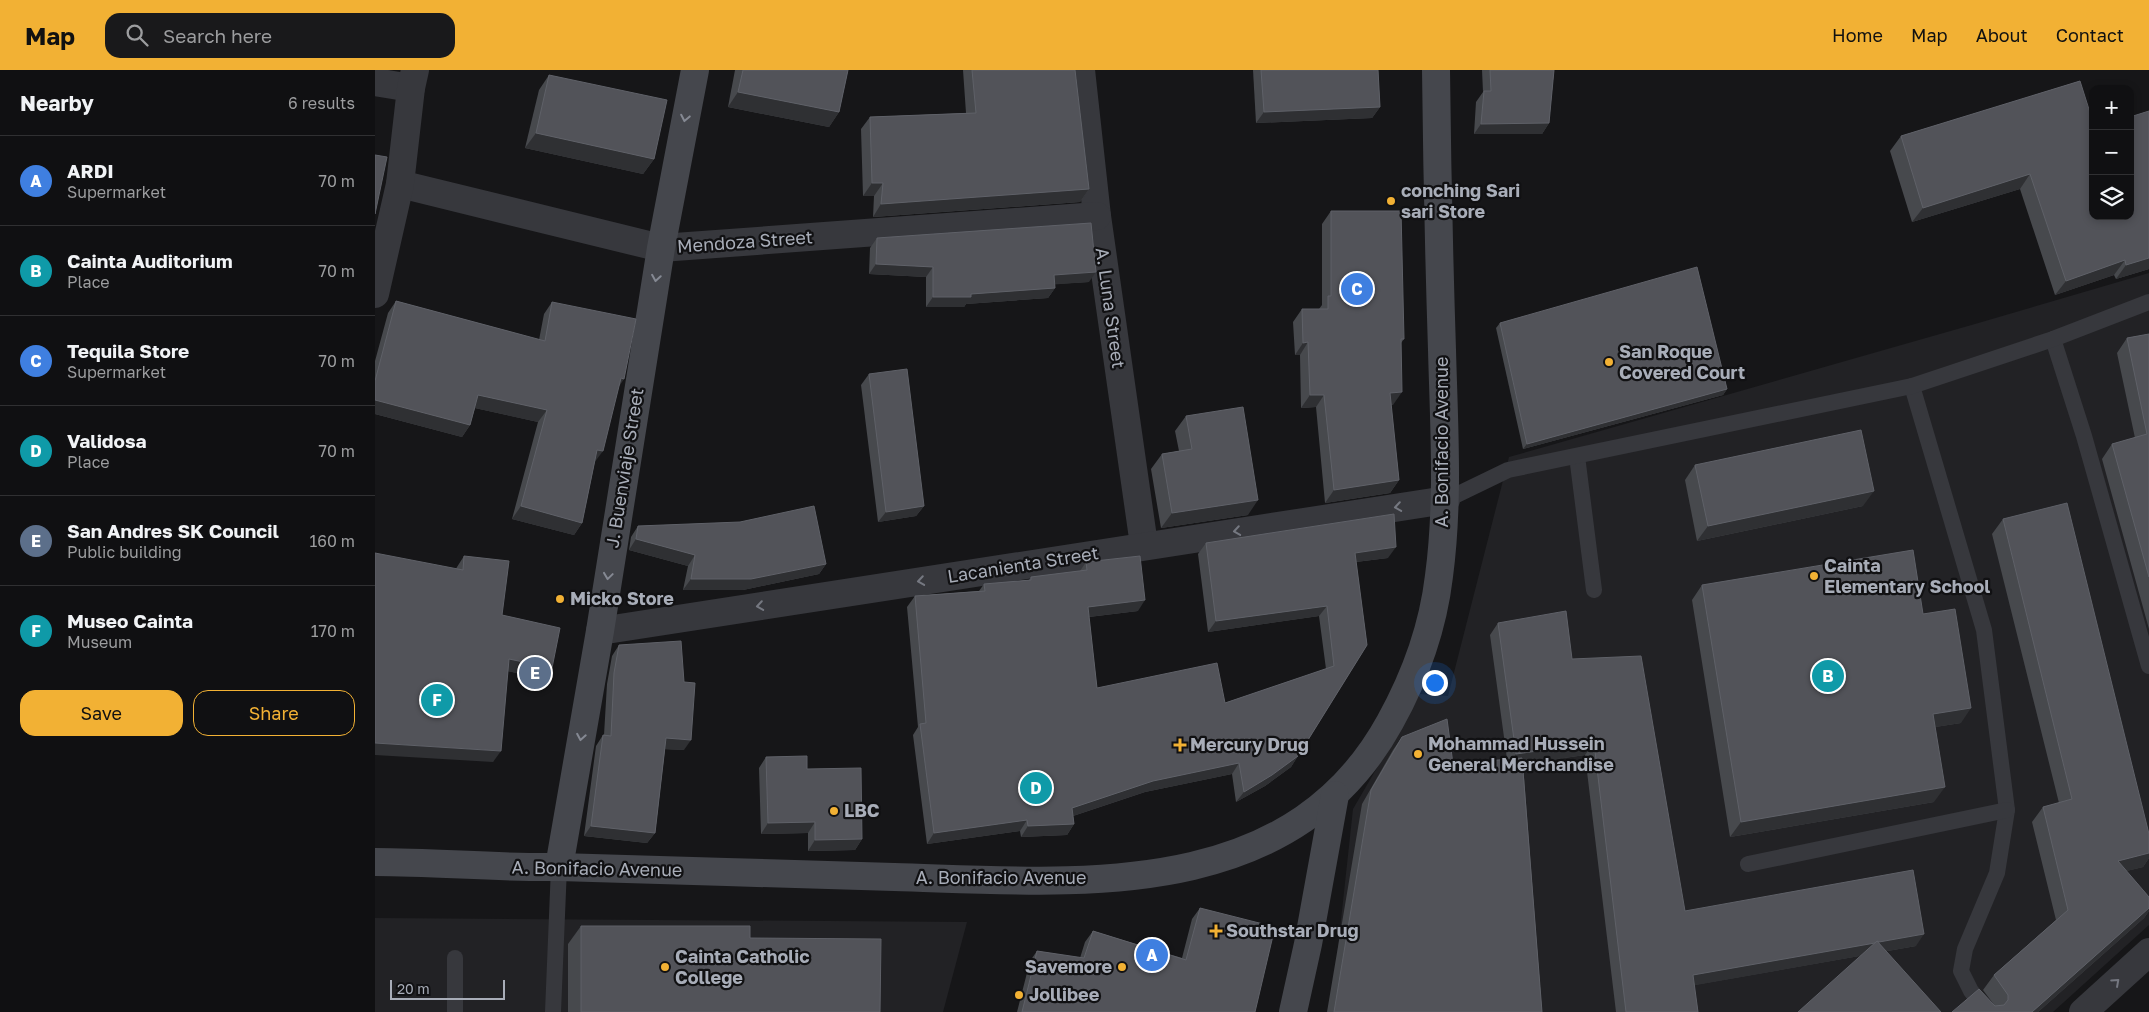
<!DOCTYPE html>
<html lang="en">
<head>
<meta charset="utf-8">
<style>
	:root { --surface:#101012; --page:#19191b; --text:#f1f3f6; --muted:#9c9d9f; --line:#303032; --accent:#f2b134 }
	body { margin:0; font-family:"Golos Text",sans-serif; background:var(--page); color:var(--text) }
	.controls { position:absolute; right:15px; top:15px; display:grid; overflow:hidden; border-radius:10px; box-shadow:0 2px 8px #0003 }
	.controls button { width:45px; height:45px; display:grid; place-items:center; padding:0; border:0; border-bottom:1px solid var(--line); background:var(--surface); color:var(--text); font:25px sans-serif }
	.scale { position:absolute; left:15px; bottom:12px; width:115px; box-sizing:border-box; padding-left:5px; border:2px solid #a8adb8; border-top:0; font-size:14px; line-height:18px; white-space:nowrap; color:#a8adb8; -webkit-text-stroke:4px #111113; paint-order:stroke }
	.you { position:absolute; left:1059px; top:612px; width:18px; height:18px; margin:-12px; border:4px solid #fff; border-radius:50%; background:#1a73e8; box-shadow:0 0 0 8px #1a73e833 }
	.badge { display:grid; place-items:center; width:32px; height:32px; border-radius:50%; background:var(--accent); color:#fff; font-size:16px; font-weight:700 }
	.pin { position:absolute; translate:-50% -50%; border:2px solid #fff; box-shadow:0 1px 5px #0006 }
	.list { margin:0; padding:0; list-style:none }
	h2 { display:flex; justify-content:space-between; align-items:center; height:65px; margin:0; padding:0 20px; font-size:21px }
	h2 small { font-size:16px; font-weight:400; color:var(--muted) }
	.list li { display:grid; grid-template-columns:32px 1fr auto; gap:15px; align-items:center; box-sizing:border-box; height:90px; padding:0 20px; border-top:1px solid var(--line) }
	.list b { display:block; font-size:19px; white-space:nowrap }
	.list p { margin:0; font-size:16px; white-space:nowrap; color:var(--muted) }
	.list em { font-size:16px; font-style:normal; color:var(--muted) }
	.actions { display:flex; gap:10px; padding:15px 20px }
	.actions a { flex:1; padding:11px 0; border:1px solid var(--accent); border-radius:15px; text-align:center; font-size:18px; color:var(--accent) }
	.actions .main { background:var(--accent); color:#111 }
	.icon { flex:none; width:28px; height:28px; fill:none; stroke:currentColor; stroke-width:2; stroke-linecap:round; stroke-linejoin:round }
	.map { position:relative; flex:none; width:1774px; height:942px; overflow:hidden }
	header { display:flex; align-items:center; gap:30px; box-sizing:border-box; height:70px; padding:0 25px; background:var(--accent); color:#111 }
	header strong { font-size:24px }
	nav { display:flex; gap:28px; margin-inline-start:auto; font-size:18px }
	.search { width:350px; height:45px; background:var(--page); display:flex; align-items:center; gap:12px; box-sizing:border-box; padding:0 18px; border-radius:15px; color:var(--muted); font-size:19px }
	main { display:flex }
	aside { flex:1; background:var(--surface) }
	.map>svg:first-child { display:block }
</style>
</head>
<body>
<header>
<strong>Map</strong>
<div class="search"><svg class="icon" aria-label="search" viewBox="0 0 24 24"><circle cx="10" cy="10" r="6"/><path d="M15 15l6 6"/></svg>Search here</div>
<nav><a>Home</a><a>Map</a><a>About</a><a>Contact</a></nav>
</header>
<main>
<aside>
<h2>Nearby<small>6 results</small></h2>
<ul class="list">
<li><span class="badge" style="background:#3f7fe0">A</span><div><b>ARDI</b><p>Supermarket</p></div><em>70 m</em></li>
<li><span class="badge" style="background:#0f9aa8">B</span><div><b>Cainta Auditorium</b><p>Place</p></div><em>70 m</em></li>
<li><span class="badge" style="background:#3f7fe0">C</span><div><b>Tequila Store</b><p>Supermarket</p></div><em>70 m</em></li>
<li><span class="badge" style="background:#0f9aa8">D</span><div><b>Validosa</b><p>Place</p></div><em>70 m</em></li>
<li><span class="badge" style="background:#5c6f8a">E</span><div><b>San Andres SK Council</b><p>Public building</p></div><em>160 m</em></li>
<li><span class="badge" style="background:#0f9aa8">F</span><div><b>Museo Cainta</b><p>Museum</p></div><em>170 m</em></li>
</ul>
<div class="actions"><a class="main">Save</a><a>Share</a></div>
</aside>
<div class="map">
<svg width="1774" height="942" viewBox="0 0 1774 942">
	<rect width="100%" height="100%" fill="#161618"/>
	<!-- built -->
	<g fill="#222225">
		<polygon points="1774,203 1774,855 1678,942 956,942 978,739 1045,624 1073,626 1134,387 1600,254"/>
		<polygon points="0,848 592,852 568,942 0,942"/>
	</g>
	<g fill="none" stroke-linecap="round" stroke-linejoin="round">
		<!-- lane -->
		<g stroke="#37383d" stroke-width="16">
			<polyline points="1678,269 1709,366 1774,596"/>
			<polyline points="1537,316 1609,560 1632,740 1622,803 1590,879 1586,901 1596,921 1613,942"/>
			<polyline points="1202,386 1219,520"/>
			<polyline points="1071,430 1133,400 1537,316 1678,269 1774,232"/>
			<polyline points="1373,794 1632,740"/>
			<polyline points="80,942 80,888"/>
			<polyline points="178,942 184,797"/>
		</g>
		<!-- street -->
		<g stroke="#37383d" stroke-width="28">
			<polyline points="706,0 722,146 769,475"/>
			<polyline points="0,12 36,18"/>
			<polyline points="25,114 286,178 722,146"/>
			<polyline points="0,224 25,114 36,18 40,0"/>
			<polyline points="225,561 1071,430"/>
			<polyline points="1708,942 1774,882"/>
		</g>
		<!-- secondary -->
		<g stroke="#45474d" stroke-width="28">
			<path d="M0,792c62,0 123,6 184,5 112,3 223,7 335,10 179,5 395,29 496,-155 25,-45 43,-95 49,-146 10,-75 5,-150 3,-226 -3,-93 -5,-187 -6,-280"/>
			<polyline points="184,797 225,561 286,178 320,0"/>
			<polyline points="918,942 933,874 960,725"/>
		</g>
	</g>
	<!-- wall -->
	<g fill="#47494d">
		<polygon points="360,0 473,0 464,42 454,57 353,37"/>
		<polygon points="588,0 700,0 714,119 705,132 498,147 499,126 488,126 486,59 495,47 591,43"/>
		<polygon points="878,0 1003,0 1005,37 997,48 881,53"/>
		<polygon points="1107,0 1179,0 1174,53 1167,64 1099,64 1101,32 1108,22"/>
		<polygon points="174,5 279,89 268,104 150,78 164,20"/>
		<polygon points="1705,11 1718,146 1774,199 1741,209 1739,205 1680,225 1645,119 1537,152 1515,81 1526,66"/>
		<polygon points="956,141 1029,269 1026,273 1018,335 1016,335 1024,410 1015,423 950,433 941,337 926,338 925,285 920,285 918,252 927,239 944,239 947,235 947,154"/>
		<polygon points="502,168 714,212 680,214 680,218 673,228 591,234 589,237 551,237 551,207 494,204 495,178"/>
		<polygon points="21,231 164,270 169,244 177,232 244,316 220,391 207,453 199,465 137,449 163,352 100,338 95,355 87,367 0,344 0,291 13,243"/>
		<polygon points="1125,253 1352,319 1348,325 1148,379 1121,258"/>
		<polygon points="1774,264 1774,559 1727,389 1737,374 1760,368 1742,283 1752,268"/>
		<polygon points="494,304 549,436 541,446 503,452 486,315"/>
		<polygon points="811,346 873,445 786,458 776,399 787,384 804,381 800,361"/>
		<polygon points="1320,395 1488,436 1322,471 1310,410"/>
		<polygon points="1628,449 1774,764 1774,788 1768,797 1751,801 1774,827 1774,841 1769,848 1663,942 1577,942 1620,936 1608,920 1619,905 1681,850 1657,752 1668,737 1684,733 1617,464"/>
		<polygon points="263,456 451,494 444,504 368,520 308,520 313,496 254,480 256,467"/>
		<polygon points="831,473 1013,488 981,492 992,575 916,697 890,716 861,732 857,704 770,722 698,746 699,754 692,765 646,767 645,761 552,774 538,665 543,657 532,537 540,526 604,521 609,514 654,510 656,507 705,501 711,492 763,541 714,547 722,618 850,633 951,599 944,546 833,562 823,484"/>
		<polygon points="89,486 127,545 177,598 169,609 133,601 118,692 81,499 82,497"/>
		<polygon points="1327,515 1548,544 1586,653 1560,657 1559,732 1355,767 1317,530"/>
		<polygon points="1123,553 1197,589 1310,841 1541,876 1319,915 1323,942 1241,942 1210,685 1148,694 1167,942 952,942 987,734 1018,680 1027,667 1078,694 1132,689 1115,565"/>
		<polygon points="244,575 309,680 290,679 280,763 272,773 209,766 221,676 228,665 229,665 232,614 237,586"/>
		<polygon points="391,687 432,699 487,769 480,780 433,781 433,763 386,764 384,698"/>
		<polygon points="825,838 880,942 642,942 655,891 662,881 705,888 710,872 718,861 807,888 817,849"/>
		<polygon points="206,856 375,868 505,942 193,942 193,874"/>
	</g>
	<!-- shaded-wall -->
	<g fill="#2f3033">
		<polygon points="363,22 464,42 454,57 353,37"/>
		<polygon points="1005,37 997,48 881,53 889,42"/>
		<polygon points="1174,53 1167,64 1099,64 1106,54"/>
		<polygon points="161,63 279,89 268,104 150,78"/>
		<polygon points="1655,104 1645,119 1537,152 1548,138"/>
		<polygon points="497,113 508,113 499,126 488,126"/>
		<polygon points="714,119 705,132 498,147 506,134"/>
		<polygon points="1774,188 1774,199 1741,209 1751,195"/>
		<polygon points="1750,190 1739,205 1680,225 1691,211"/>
		<polygon points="501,194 558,197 551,207 494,204"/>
		<polygon points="721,202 714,212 672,215 679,205"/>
		<polygon points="680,218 673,228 591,234 589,237 551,237 558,227"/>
		<polygon points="933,272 925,285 920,285 928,273"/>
		<polygon points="246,308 249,309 241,321"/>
		<polygon points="1352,319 1348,325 1148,379 1152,374"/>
		<polygon points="1027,322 1018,335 1006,335 1015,323"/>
		<polygon points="103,325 172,340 163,352 95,337"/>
		<polygon points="935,325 949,325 941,337 926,338"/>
		<polygon points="0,330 95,355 87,367 0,344"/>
		<polygon points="222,380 228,381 219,393"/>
		<polygon points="1024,410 1015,423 950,433 959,420"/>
		<polygon points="1499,421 1488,436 1322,471 1333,456"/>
		<polygon points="883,430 873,445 786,458 797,443"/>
		<polygon points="146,436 207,453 199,465 137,449"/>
		<polygon points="549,436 541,446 503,452 511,442"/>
		<polygon points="261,469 320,485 313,496 254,480"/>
		<polygon points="1021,477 1013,488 972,493 980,483"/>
		<polygon points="451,494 444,504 368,520 308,520 316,509"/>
		<polygon points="770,530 763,541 705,548 713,537"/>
		<polygon points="952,536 944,546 833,562 841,551"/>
		<polygon points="134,589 177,598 169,609 127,600"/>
		<polygon points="1596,638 1586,653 1548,659 1558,644"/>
		<polygon points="291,668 316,670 309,680 284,679"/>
		<polygon points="0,673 126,681 118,692 0,685"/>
		<polygon points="1219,673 1210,685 1133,696 1141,684"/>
		<polygon points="923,686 916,697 890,716 861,732 869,722"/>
		<polygon points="864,693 857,704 770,722 689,749 697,738 778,711"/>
		<polygon points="1570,717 1559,732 1355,767 1366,752"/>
		<polygon points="652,750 645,761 552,774 559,763"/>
		<polygon points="440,752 433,763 386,764 393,753"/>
		<polygon points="699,754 692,765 646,767 653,756"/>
		<polygon points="216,756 280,763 272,773 209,766"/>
		<polygon points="487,769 480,780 433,781 440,770"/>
		<polygon points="1774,783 1774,788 1768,797 1732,806 1743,791"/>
		<polygon points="1774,838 1774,841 1769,848 1663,942 1657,942"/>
		<polygon points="1549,864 1541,876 1310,917 1318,905"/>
	</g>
	<!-- building -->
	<g fill="#525359" stroke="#5f6168">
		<polygon points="368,0 473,0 464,42 363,22"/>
		<polygon points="597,0 700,0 714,119 506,134 508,113 497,113 495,47 601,43"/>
		<polygon points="886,0 1003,0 1005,37 889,42"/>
		<polygon points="1115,0 1179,0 1174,53 1106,54 1109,21 1116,21"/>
		<polygon points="174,5 292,30 279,89 161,63"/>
		<polygon points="1705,11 1718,52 1718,146 1755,146 1755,47 1774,41 1774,188 1751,195 1750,190 1691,211 1655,104 1548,138 1526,66"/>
		<polygon points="0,85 12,87 0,144"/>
		<polygon points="956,141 1026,141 1029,269 1026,269 1027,322 1015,323 1024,410 959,420 949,325 935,325 933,272 928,273 927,239 953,239 953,226 956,226"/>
		<polygon points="716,153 721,202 679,205 680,218 596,224 596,227 558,227 558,197 501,194 502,168"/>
		<polygon points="1322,197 1352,319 1152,374 1125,253"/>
		<polygon points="21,231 170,271 177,232 261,249 249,309 246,308 228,381 222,380 207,453 146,436 172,340 103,325 95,355 0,330 0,311"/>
		<polygon points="1774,264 1774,507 1737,374 1772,364 1752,268"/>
		<polygon points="532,299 549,436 511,442 494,304"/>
		<polygon points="868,337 883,430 797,443 787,384 817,379 811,346"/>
		<polygon points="1486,360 1499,421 1333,456 1320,395"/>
		<polygon points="1692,433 1774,764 1774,783 1743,791 1774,827 1774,838 1657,942 1577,942 1604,919 1620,936 1629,935 1633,930 1633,925 1619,905 1693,840 1668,737 1697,729 1628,449"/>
		<polygon points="439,436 451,494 376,509 316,509 320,485 261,469 263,456 365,452"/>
		<polygon points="1019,444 1021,477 980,483 992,575 923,686 897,705 869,722 864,693 778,711 697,738 699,754 653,756 652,750 559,763 545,654 551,653 540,526 610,521 609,514 656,510 656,507 712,500 711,492 765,486 770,530 713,537 722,618 842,593 850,633 959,596 952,536 841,551 831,473"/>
		<polygon points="1538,480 1548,544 1580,539 1596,638 1558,644 1570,717 1366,752 1327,515"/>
		<polygon points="0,483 88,500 89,486 134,491 127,545 185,558 177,598 134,589 126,681 0,673"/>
		<polygon points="1191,541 1197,589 1266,586 1310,841 1538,800 1549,864 1504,872 1502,871 1500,873 1318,905 1323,942 1251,942 1219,673 1141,684 1123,553"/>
		<polygon points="306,571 309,612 320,613 316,670 291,668 280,763 216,756 228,665 236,666 239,603 244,575"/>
		<polygon points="1072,649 1078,694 1147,688 1167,942 959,942 996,720 1027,667"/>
		<polygon points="432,686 432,699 486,698 487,769 440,770 440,752 393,753 391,687"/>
		<polygon points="825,838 900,857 880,942 647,942 662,881 709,888 718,861 811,890"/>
		<polygon points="206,856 375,856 375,868 506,869 505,942 206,942"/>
		<polygon points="1502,871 1566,942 1423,942"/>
	</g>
	<!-- one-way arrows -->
	<defs><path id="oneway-chevron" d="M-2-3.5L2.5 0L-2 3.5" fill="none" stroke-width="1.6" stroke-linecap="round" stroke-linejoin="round" transform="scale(1.25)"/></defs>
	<g stroke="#858993">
		<use href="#oneway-chevron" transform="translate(310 48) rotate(101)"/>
		<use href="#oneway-chevron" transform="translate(281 208) rotate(99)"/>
		<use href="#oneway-chevron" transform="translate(233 506) rotate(98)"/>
		<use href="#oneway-chevron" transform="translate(206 667) rotate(100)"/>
	</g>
	<g stroke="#757881">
		<use href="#oneway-chevron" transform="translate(1023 437) rotate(171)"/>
		<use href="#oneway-chevron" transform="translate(862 461) rotate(171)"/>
		<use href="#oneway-chevron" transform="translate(546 511) rotate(171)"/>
		<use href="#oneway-chevron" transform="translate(385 536) rotate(171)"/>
		<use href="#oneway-chevron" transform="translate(1741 912) rotate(-42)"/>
	</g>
	<!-- markers -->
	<g fill="#f2b134" stroke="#111113" stroke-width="2">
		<circle cx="1016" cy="131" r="5"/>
		<circle cx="1234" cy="292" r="5"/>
		<circle cx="1439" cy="506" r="5"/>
		<circle cx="185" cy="529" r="5"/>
		<path d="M802.5 667.5h5v5h5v5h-5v5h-5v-5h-5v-5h5z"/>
		<circle cx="1043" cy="684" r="5"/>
		<circle cx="459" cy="741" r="5"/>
		<path d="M838.5 853.5h5v5h5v5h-5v5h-5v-5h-5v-5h5z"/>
		<circle cx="290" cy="897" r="5"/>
		<circle cx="747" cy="897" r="5"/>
		<circle cx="644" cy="925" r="5"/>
	</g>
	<g text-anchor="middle" stroke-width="4.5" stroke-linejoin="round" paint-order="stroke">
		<!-- poi labels -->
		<g font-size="18" font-weight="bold" fill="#a8adb8" stroke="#111113" text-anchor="start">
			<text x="1026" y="127">conching Sari<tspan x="1026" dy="21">sari Store</tspan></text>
			<text x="1244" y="288">San Roque<tspan x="1244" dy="21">Covered Court</tspan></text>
			<text x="1449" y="502">Cainta<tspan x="1449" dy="21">Elementary School</tspan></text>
			<text x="195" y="535">Micko Store</text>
			<text x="1053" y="680">Mohammad Hussein<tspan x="1053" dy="21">General Merchandise</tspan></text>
			<text x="815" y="681">Mercury Drug</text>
			<text x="469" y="747">LBC</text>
			<text x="851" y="867">Southstar Drug</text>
			<text x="300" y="893">Cainta Catholic<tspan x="300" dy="21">College</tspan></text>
			<text x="737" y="903" text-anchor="end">Savemore</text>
			<text x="654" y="931">Jollibee</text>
		</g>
		<!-- street labels -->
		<g font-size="18" fill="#a8adb8" stroke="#111113">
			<text transform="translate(370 172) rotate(-4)" y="6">Mendoza Street</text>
			<text transform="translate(735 238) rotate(82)" y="6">A. Luna Street</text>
			<text transform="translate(1067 372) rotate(-90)" y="6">A. Bonifacio Avenue</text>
			<text transform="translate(250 398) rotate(-81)" y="6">J. Buenviaje Street</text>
			<text transform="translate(648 495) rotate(-9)" y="6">Lacanienta Street</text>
			<text transform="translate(222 799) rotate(1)" y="6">A. Bonifacio Avenue</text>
			<text x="626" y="814">A. Bonifacio Avenue</text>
		</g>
	</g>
</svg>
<div class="controls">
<button>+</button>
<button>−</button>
<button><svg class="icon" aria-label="layers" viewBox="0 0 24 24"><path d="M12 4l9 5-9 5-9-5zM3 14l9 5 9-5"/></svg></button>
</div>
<div class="scale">20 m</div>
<div class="you"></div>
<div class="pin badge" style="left:777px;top:885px;background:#3f7fe0">A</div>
<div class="pin badge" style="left:1453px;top:606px;background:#0f9aa8">B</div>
<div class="pin badge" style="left:982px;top:219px;background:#3f7fe0">C</div>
<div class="pin badge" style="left:661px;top:718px;background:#0f9aa8">D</div>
<div class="pin badge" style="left:160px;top:603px;background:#5c6f8a">E</div>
<div class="pin badge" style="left:62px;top:630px;background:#0f9aa8">F</div>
</div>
</main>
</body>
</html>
